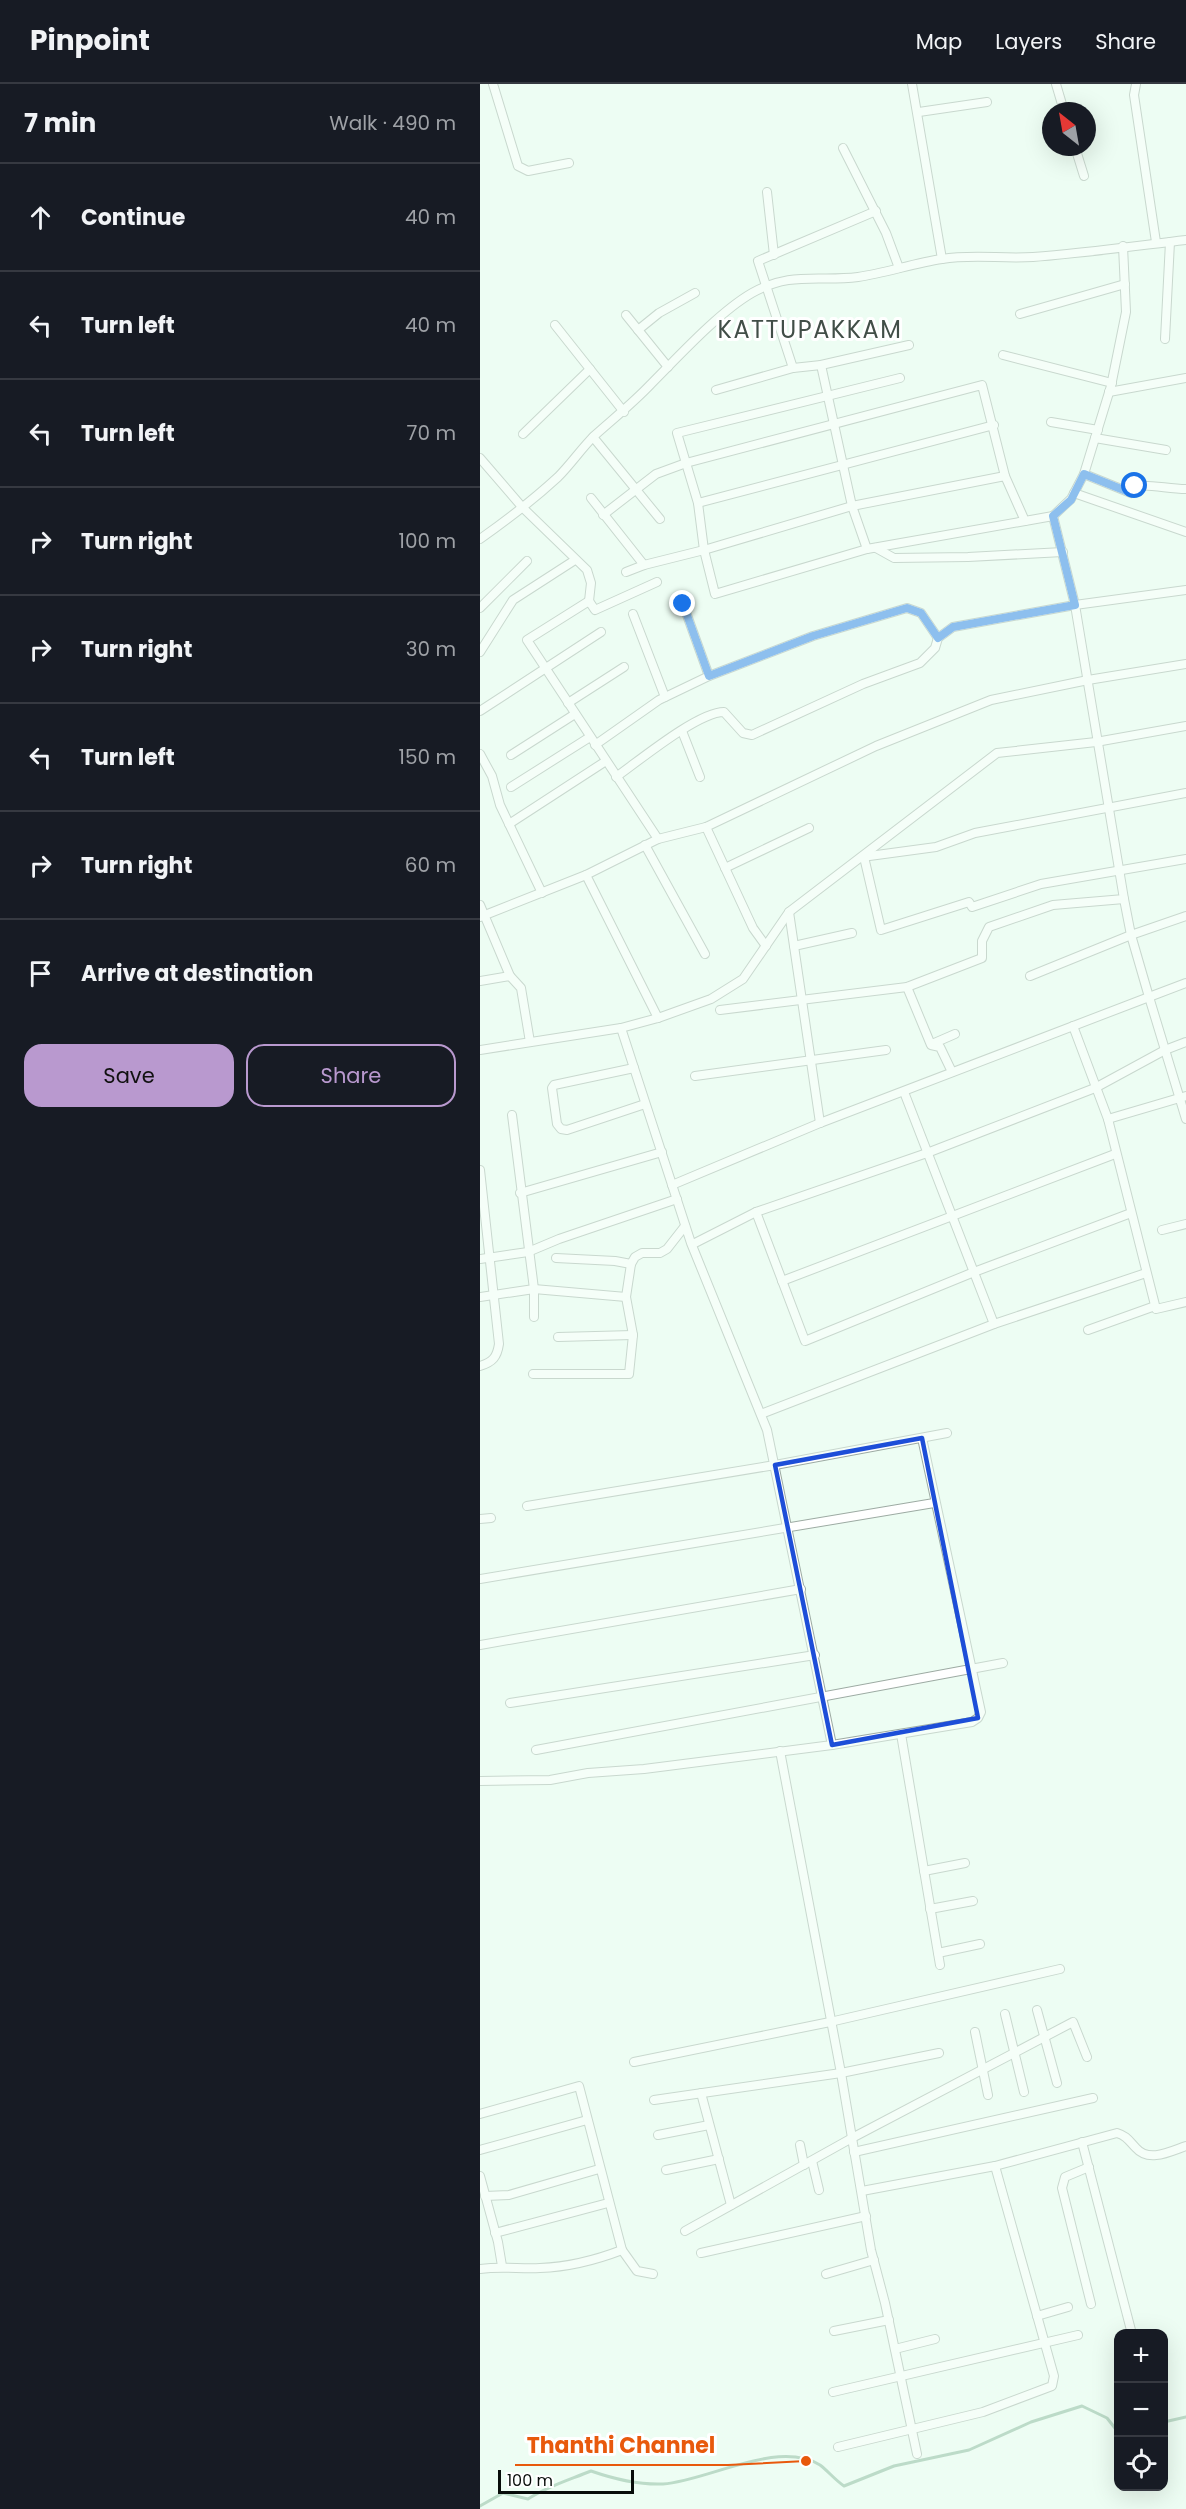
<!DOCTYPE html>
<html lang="en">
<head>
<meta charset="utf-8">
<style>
	:root { --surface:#171b24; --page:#20242c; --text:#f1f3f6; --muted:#9ea1a6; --line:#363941; --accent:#b999cf }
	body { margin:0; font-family:Poppins,sans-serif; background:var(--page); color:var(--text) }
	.controls { position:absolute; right:18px; bottom:18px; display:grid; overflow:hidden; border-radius:12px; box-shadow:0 6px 24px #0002 }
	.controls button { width:54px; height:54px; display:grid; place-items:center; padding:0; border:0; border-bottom:2px solid var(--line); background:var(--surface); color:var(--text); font:30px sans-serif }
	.compass { position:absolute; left:562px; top:18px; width:54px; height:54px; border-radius:50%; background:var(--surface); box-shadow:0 6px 24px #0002; rotate:329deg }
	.scale { position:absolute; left:18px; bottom:15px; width:136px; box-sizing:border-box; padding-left:6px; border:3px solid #080d0a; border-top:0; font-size:16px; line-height:21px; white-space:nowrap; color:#080d0a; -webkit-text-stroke:4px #fff; paint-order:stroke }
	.stop { position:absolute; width:18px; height:18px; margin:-14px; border:4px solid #1a73e8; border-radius:50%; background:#fff }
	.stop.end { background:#1a73e8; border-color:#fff; box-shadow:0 2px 6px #0008 }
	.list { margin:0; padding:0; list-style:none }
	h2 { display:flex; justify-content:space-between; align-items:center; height:78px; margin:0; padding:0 24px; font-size:26px }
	h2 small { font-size:20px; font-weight:400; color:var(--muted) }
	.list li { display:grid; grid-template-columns:39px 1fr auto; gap:18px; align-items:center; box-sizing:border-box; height:108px; padding:0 24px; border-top:2px solid var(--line) }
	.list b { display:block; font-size:22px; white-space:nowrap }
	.list em { font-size:20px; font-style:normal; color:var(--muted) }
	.actions { display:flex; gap:12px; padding:18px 24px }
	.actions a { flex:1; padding:14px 0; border:2px solid var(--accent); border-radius:18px; text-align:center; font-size:21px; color:var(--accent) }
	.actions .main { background:var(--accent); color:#111 }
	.icon { flex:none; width:33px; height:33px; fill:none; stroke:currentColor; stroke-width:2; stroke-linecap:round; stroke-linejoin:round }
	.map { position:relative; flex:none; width:706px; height:2425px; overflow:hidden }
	header { display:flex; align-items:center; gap:36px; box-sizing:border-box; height:84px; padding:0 30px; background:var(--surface); border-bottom:2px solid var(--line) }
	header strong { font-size:28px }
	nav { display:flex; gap:33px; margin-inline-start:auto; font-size:21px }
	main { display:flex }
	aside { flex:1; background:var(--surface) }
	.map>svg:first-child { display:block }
</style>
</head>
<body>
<header>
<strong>Pinpoint</strong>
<nav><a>Map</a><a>Layers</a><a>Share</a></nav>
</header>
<main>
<aside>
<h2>7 min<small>Walk · 490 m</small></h2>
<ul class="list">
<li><svg class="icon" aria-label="ahead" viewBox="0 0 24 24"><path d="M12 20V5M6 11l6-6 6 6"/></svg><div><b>Continue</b></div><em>40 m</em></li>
<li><svg class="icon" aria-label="left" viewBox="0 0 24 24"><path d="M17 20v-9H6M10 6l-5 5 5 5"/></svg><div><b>Turn left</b></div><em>40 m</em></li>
<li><svg class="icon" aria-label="left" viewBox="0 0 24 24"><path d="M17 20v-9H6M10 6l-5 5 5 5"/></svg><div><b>Turn left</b></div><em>70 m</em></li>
<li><svg class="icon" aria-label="right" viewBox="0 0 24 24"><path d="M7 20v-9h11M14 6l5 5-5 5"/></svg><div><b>Turn right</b></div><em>100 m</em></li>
<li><svg class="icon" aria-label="right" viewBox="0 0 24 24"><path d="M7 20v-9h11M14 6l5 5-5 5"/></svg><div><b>Turn right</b></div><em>30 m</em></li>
<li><svg class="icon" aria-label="left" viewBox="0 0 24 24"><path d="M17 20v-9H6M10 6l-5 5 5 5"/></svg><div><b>Turn left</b></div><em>150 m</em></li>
<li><svg class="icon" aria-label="right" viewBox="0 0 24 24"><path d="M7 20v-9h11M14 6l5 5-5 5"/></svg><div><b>Turn right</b></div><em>60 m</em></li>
<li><svg class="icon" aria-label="arrive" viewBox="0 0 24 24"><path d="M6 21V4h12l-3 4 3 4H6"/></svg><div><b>Arrive at destination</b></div></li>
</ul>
<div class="actions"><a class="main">Save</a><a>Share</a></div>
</aside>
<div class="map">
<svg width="706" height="2425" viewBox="0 0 706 2425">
	<rect width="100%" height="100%" fill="#edfdf3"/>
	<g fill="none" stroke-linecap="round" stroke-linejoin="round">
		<!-- stream -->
		<g stroke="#81b196" stroke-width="3">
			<polyline points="684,2338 706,2333"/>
			<path d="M0,2422l23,-13 25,6c20,-13 41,-19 63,-28 23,8 47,14 72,13 45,-3 114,-45 157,-19 8,6 15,15 24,21l50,-20 75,-16 62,-28 51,-16 25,12 11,14"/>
		</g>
		<defs>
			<g id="street">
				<polyline points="13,0 38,82 48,87 89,79"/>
				<polyline points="432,0 462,175"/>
				<polyline points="576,0 584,27"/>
				<polyline points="656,0 654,11 676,158"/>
				<polyline points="439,28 507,18"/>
				<polyline points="595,63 604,92"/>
				<polyline points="363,64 406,149 419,184"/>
				<polyline points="287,108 294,171"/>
				<polyline points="540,230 645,200"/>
				<polyline points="146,231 188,283"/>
				<polyline points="75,241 144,328"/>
				<polyline points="158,246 179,229 215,209"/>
				<polyline points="685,255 690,158"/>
				<polyline points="523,271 632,299"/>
				<polyline points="341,281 372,422 387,465"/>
				<polyline points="313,284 278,177 396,127"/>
				<polyline points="420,294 197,349 218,419 224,466 235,510 387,465 545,437"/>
				<polyline points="236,306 313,284 341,281 429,261"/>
				<polyline points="629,308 706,294"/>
				<polyline points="571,338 618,346"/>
				<polyline points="43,350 110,285"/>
				<polyline points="113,353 180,435"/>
				<polyline points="615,354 686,366"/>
				<polyline points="0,374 43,424 107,486 111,499 109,517"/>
				<path d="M604,390l47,19 4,-7c17,-2 33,3 51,3"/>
				<polyline points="594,409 706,448"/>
				<polyline points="111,414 164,481"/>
				<polyline points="218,419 514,341"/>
				<polyline points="123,431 176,390 206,379 502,301 525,392"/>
				<path d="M0,455c27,-19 53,-39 78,-62 13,-13 23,-28 36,-41 19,-17 39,-33 57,-52 27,-27 68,-72 101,-91 39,-22 66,-11 106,-16 28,-4 56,-14 84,-18 30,-5 60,0 91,-2 51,-4 102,-11 153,-17"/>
				<polyline points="396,464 414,474 488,473 583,468"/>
				<polyline points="146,488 164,481 224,466 372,422 525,392 545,437 573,432"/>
				<polyline points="177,498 115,526 109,517 47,556 178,755"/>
				<polyline points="203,520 229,592"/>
				<polyline points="0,524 47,477"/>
				<polyline points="153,530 185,613"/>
				<polyline points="0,568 33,516 95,476"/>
				<polyline points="88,619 144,583"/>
				<polyline points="0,627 121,548"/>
				<polyline points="202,647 220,693"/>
				<polyline points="115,661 179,616 229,592 333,552 427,524 441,529 458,554"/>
				<polyline points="0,670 12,692 20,721 62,809"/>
				<polyline points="31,671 95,630"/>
				<path d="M136,693c24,-17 82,-65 108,-65l19,21 9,2 111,-51 57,-21 15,-15 3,-10 15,-11 122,-22 111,-15"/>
				<polyline points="31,703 110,653"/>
				<polyline points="29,740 126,677"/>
				<polyline points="226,743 273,844 286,862"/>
				<polyline points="165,761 225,870"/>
				<polyline points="382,773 456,763 495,749 706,709"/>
				<polyline points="384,773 401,846 489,818 492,823 561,800 706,775"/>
				<polyline points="245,784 329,744"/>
				<polyline points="106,791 178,934"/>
				<polyline points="644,815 651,851 706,832"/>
				<polyline points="0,821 30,892"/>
				<polyline points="309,828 340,1039"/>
				<polyline points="0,833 106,791 178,755 226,743 396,662 511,616 608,596 706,580"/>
				<polyline points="314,862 372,849"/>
				<polyline points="0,897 30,892 41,904 50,958"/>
				<polyline points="706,899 669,913 706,1035"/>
				<polyline points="427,903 451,961 460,963 472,988"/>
				<polyline points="240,926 427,903 502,874 502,857 509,843 573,821 644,815 595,521 573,432 591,415 604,390 631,302 646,228 643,162"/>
				<polyline points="593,942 628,1035 676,1225 706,1218"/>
				<polyline points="452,960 475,950"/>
				<polyline points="0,966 141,944 178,934 231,915 263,895 309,828 517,669 616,658 706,642"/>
				<polyline points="154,984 74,1001 72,1004 77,1040 81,1045 87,1046 165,1020"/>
				<polyline points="215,992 406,966"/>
				<polyline points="424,1008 514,1240 666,1189"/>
				<polyline points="32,1031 54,1205 54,1233"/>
				<polyline points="628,1035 706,1012"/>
				<path d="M0,1086l19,174c-2,13 -6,18 -19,22"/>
				<polyline points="192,1101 340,1039 669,913 651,851 550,892"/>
				<polyline points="40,1109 182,1068"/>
				<polyline points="276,1128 325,1257 494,1188 651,1129"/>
				<polyline points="682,1146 706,1140"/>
				<polyline points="213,1160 276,1128 447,1069 615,1004 685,966 706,958"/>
				<polyline points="76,1174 135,1177 151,1180"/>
				<polyline points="0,1175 48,1168 79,1155 197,1115"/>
				<polyline points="302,1197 635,1070"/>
				<polyline points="0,1213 54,1205 146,1213"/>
				<polyline points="608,1246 675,1222"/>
				<polyline points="78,1253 153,1251"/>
				<polyline points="53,1290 149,1290 153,1251 146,1213 151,1180 155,1173 162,1169 180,1169 187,1165 205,1142"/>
				<polyline points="281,1330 514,1240"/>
				<polyline points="47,1422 295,1381 467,1349"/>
				<polyline points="0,1435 11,1434"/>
				<polyline points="0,1495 454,1419"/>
				<polyline points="0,1561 321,1505"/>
				<polyline points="30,1619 335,1571"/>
				<polyline points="421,1650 460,1881"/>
				<polyline points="352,1661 492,1638 498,1634 501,1628 442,1354"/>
				<polyline points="56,1666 523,1579"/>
				<polyline points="300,1667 361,1989 391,2166 405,2219 437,2370"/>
				<polyline points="0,1697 70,1696 108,1689 164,1685 352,1661 287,1346 211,1159 141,944"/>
				<polyline points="444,1787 485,1779"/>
				<polyline points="450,1825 493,1817"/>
				<polyline points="458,1869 500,1860"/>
				<polyline points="557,1926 577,1999"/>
				<polyline points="525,1930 544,2008"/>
				<polyline points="495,1948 508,2011"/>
				<polyline points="154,1978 350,1938 580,1885"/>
				<polyline points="221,2009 251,2121"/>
				<polyline points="174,2016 361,1989 459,1969"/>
				<path d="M0,2030l99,-28 43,164c-26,10 -53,17 -82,18 -20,1 -39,-2 -60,1"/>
				<polyline points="178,2051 229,2041"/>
				<polyline points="602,2058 652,2250"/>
				<polyline points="320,2061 324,2081"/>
				<polyline points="0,2066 107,2036"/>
				<polyline points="374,2068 613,2014"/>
				<polyline points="332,2077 339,2106"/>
				<polyline points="609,2083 585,2093 582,2104 611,2220"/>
				<polyline points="186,2086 239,2075"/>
				<polyline points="0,2092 18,2158 22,2182"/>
				<path d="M382,2107l133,-25 122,-33c10,3 12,8 19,15 13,15 35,3 50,-2"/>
				<polyline points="5,2112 29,2111 119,2085"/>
				<polyline points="205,2147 372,2054 593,1938 607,1973"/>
				<polyline points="15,2149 128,2119"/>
				<polyline points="142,2166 157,2187 173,2190"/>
				<polyline points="221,2169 386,2132"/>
				<polyline points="346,2190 394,2176"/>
				<polyline points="557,2232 588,2223"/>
				<polyline points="354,2247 409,2236"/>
				<polyline points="415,2265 455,2255"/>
				<polyline points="353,2308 598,2251"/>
				<polyline points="358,2363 503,2328 572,2302 574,2292 515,2082"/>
			</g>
		</defs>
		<!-- street casing -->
		<use href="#street" stroke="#9daba3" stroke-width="10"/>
		<!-- street -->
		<use href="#street" stroke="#fff" stroke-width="8"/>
	</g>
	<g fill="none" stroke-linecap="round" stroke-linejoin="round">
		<!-- route -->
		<polyline stroke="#1a73e8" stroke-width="8" points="203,520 229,592 333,552 427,524 441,529 458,554 473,543 595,521 573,432 591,416 604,390 651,409 655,402"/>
	</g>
	<!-- marked area -->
	<path d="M0 0H706V2425H0ZM442,1354l56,280 -146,27 -57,-280z" fill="#edfdf3" fill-opacity=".55" fill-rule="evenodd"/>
	<path fill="none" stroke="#1d4ed8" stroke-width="4.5" stroke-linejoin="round" d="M442,1354l56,280 -146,27 -57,-280z"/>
	<g text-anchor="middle" stroke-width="6" stroke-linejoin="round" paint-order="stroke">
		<!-- quarter labels -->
		<g font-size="24" letter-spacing="1.5" fill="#414e47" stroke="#fff">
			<text x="330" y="254">KATTUPAKKAM</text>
		</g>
	</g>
	<!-- callouts -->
	<path fill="none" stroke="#e8590c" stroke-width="2" d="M326 2377L248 2381H35"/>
	<circle fill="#e8590c" stroke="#fff" stroke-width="2" cx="326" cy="2377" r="6"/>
	<g font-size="22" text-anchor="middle" font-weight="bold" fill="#e8590c" stroke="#fff" stroke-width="6" stroke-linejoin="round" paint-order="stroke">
		<text x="141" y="2369">Thanthi Channel</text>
	</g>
</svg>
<div class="controls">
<button>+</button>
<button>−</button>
<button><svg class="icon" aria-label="locate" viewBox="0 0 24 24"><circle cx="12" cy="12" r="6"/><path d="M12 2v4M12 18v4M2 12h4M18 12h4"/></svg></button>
</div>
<svg class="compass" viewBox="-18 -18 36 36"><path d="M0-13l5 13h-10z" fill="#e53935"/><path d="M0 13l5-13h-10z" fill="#9ea1a6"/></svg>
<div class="scale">100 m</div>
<div class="stop" style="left:655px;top:402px"></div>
<div class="stop end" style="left:203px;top:520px"></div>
</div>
</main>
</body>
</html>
